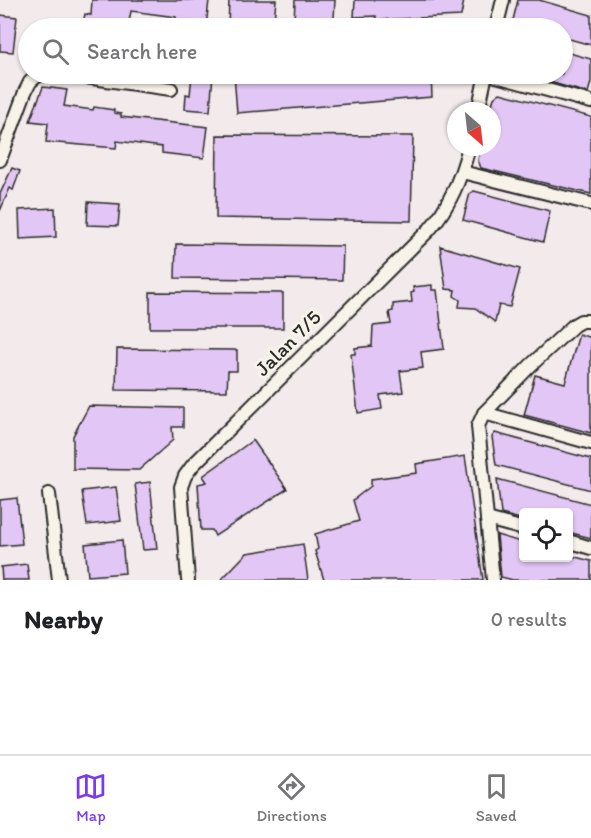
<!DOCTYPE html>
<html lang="en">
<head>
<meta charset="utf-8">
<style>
	:root { --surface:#fff; --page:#f6f6f6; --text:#202124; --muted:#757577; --line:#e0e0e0; --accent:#7c3aed }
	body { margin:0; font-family:Itim,sans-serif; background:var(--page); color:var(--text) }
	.controls { position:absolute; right:18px; bottom:18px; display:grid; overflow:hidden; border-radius:6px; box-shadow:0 2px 4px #0004 }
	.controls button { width:54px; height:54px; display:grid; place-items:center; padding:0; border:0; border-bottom:2px solid var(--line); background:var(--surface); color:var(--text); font:30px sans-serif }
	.compass { position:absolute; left:447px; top:102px; width:54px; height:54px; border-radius:50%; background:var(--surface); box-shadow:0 2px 4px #0004; rotate:152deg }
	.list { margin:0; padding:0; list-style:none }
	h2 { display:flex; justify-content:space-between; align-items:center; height:78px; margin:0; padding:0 24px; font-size:26px }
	h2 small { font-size:20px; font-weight:400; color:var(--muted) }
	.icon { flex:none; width:33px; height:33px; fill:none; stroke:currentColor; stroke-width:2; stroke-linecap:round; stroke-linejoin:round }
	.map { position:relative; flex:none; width:591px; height:580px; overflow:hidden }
	.search { position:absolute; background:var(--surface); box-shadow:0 2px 4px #0004; left:18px; right:18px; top:18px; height:66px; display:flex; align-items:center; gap:15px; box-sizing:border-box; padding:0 21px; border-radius:33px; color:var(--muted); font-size:22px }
	.sheet { height:174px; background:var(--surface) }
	nav { display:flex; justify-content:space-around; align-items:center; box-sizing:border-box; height:84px; border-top:2px solid var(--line); background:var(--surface); font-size:16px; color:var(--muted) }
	nav a { display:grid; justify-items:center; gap:3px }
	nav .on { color:var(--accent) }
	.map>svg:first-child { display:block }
</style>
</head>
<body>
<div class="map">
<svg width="591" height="580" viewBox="0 0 591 580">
	<rect width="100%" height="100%" fill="#f3eaeb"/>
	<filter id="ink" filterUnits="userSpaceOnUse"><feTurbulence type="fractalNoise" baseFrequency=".0167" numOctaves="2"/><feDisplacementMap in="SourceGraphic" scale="12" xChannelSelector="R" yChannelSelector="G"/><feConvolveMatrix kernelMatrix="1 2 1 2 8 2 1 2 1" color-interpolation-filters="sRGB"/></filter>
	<g filter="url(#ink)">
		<!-- building -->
		<g fill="#e2c6f5" stroke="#2b2b2b" stroke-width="1.5">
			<polygon points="92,0 209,0 206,28 175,28 176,17 131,11 128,28 46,28 47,18 83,23 85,14 91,15"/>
			<polygon points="229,0 276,0 274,21 238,24 238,28 228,28"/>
			<polygon points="295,0 335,0 334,18 294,22"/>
			<polygon points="355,0 464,0 461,16 376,20 376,16 354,17"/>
			<polygon points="518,0 539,0 591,15 591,45 562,37 562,28 530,28 512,24"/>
			<polygon points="0,15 17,17 13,52 0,51"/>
			<polygon points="562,51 591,59 591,82 588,93 525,75 525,74 562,74"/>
			<polygon points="197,74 213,74 210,111 185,109 186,94 190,95 192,75 197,75"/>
			<polygon points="234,74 431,74 432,97 237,113"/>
			<polygon points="43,87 67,90 64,106 93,110 94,107 114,110 114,113 121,114 121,117 208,127 204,158 162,153 162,147 117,141 116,148 46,142 48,123 30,121"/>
			<polygon points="500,93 591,117 591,194 481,168 478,160 481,147 492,147 492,111 490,111 494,98"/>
			<polygon points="217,135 413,136 411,221 216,218"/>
			<polygon points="12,168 20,171 13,190 10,188 0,211 0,194"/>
			<polygon points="474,191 550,211 543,242 463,220 470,193"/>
			<polygon points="88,202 120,204 118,226 87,225"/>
			<polygon points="55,208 56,237 20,239 19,210"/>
			<polygon points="176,244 343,246 342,280 175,278"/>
			<polygon points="440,246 520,269 510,307 499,305 495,322 475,308 459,307 460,300 454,296 455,290 446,289"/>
			<polygon points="432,285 432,290 437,290 444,349 421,352 423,368 400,371 403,392 380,395 382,409 358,413 351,354 355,354 355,348 372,346 373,326 391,324 389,312 393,311 393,304 412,302 411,293 414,292 413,287"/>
			<polygon points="150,292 283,293 283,328 150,328"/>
			<polygon points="579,334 591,338 591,433 524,415 535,375 565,383"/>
			<polygon points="117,349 237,350 237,371 228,371 227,391 116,390"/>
			<polygon points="89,406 183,408 183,427 172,427 173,440 139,470 73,469 73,436"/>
			<polygon points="495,433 591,459 591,490 496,465 492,437"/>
			<polygon points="253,440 287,489 215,536 212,530 201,530 198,484 207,482 203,476"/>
			<polygon points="465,456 483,580 324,580 315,551 318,549 315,534 359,521 353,500 371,486 371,479 417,473 416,464"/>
			<polygon points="497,479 591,504 591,538 568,532 568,513 524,513 524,520 501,514"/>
			<polygon points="150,482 157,549 143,550 135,484"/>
			<polygon points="116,487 121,521 87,525 82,491"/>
			<polygon points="17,498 22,544 0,546 0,500"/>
			<polygon points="497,535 524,543 524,558 568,558 568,555 591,561 591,580 513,580 501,577"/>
			<polygon points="122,540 125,573 88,576 85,544"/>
			<polygon points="303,544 308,580 221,580 247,553"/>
			<polygon points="27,564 29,580 2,580 1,567"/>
		</g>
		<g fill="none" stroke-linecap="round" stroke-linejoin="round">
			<defs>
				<g id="minor">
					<polyline points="496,28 503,0"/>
					<polyline points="489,74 591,102"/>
					<polyline points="478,111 486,74"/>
					<polyline points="0,160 25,92 30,82 37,76 46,74 78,76 171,89"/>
					<polyline points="462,172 591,204"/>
					<polyline points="484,413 591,443"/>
					<polyline points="49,494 59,580"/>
					<polyline points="487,519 524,529"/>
					<polyline points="568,541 591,548"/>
					<path d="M188,580l-7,-93 4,-11 8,-11 236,-235c21,-24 32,-52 40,-83"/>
					<polyline points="493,580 478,426 484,413 530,366 574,325 581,321 591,321"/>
				</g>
			</defs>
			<!-- minor casing -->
			<use href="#minor" stroke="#2b2b2b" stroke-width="16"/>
			<!-- minor -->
			<use href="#minor" stroke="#f7f3e8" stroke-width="12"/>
		</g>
	</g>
	<g text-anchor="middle" stroke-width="6" stroke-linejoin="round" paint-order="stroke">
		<!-- street labels -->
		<g font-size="21" fill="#2b2b2b" stroke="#f7f3e8">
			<text transform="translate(288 343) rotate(-45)" y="7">Jalan 7/5</text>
		</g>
	</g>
</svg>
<div class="controls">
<button><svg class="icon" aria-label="locate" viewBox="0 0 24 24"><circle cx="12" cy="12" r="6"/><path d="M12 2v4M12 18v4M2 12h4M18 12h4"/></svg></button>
</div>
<svg class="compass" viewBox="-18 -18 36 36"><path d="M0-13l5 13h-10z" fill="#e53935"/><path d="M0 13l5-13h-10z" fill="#757577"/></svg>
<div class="search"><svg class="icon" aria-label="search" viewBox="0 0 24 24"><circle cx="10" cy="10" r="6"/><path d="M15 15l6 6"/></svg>Search here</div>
</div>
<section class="sheet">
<h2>Nearby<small>0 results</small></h2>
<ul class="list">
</ul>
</section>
<nav>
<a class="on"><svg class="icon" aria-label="map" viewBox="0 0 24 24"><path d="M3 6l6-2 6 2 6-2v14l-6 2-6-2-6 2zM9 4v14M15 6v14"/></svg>Map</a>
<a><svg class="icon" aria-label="directions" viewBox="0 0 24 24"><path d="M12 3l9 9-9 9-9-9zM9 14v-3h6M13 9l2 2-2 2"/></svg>Directions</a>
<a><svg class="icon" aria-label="saved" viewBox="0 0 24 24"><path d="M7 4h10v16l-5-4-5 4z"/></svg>Saved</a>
</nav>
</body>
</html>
